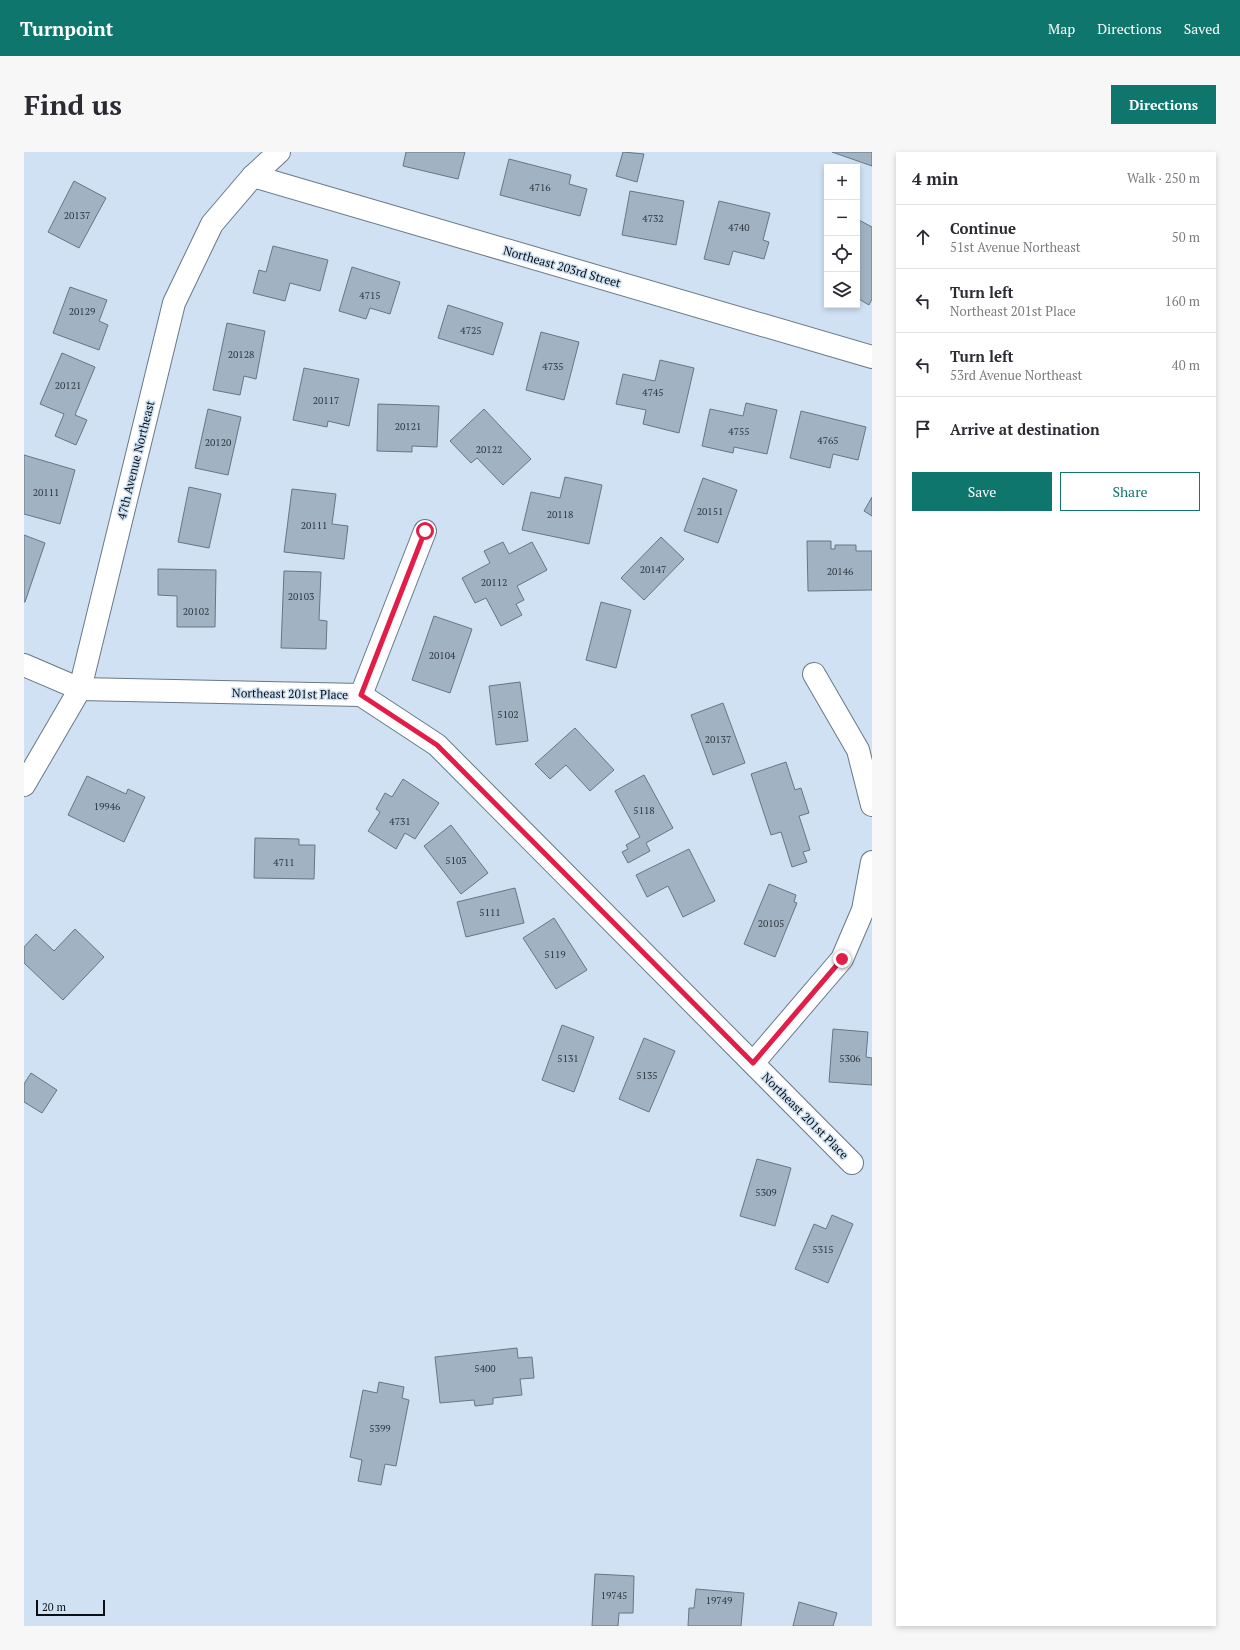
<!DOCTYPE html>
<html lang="en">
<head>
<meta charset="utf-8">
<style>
	:root { --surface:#fff; --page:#f7f7f7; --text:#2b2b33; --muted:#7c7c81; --line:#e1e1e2; --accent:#0f766e }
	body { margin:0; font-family:"PT Serif",serif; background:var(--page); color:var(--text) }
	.controls { position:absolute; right:12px; top:12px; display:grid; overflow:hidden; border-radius:0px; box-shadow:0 2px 6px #0003 }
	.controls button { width:36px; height:36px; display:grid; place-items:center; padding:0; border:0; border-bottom:1px solid var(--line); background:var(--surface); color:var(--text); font:20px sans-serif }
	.scale { position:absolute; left:12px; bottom:10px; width:69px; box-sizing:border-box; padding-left:4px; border:2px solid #080e14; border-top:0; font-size:11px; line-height:14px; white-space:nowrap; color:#080e14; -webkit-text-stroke:3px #cfe1f2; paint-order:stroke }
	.stop { position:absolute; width:12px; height:12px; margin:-9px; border:3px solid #e11d48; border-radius:50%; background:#fff }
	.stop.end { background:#e11d48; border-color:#fff; box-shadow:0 1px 4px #0008 }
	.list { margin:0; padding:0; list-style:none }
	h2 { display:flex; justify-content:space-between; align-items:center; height:52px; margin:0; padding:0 16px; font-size:17px }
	h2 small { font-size:13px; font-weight:400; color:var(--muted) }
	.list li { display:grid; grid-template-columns:26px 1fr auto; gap:12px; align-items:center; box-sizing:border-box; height:64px; padding:0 16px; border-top:1px solid var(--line) }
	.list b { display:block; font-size:15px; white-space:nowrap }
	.list p { margin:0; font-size:13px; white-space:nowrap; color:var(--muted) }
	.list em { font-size:13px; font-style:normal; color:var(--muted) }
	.actions { display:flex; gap:8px; padding:12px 16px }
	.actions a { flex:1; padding:9px 0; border:1px solid var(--accent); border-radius:0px; text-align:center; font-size:14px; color:var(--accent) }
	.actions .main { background:var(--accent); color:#fff }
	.icon { flex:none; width:22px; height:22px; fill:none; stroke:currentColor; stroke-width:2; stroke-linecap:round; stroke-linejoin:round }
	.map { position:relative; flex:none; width:848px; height:1474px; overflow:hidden; border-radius:0px }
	header { display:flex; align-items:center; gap:24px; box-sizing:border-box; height:56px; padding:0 20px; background:var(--accent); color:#fff }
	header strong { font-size:19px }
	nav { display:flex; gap:22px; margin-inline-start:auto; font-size:14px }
	.intro { display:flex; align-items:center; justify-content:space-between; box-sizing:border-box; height:96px; padding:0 24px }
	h1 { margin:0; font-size:28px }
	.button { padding:10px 18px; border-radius:0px; background:var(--accent); color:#fff; font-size:14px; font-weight:700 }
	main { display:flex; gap:24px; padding:0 24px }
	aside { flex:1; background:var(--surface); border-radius:0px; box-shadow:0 2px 6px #0003 }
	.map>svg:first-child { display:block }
</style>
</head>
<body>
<header>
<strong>Turnpoint</strong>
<nav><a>Map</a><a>Directions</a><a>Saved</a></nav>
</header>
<div class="intro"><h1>Find us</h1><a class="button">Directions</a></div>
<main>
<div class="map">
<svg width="848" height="1474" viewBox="0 0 848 1474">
	<rect width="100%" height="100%" fill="#cfe1f2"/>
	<!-- building -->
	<g fill="#a1b2c3" stroke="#667686">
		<polygon points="382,0 441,0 434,27 379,14"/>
		<polygon points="599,0 620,2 613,30 592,24"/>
		<polygon points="808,0 848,0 848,14"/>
		<polygon points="485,7 547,23 545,32 563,37 556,64 476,43"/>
		<polygon points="50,29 82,46 55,96 24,80"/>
		<polygon points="606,39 660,49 652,93 598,83"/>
		<polygon points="695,49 746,61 739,88 745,90 740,107 709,99 705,113 680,107"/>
		<polygon points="833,67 848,75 848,147 845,153 833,146"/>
		<polygon points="249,94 304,108 296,139 266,131 261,149 229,141 235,118 242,120"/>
		<polygon points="328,115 376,130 366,162 346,156 342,167 315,159"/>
		<polygon points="46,135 83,148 75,169 84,173 75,198 29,181"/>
		<polygon points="424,153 479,171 469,203 414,186"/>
		<polygon points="203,171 241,179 232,227 220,224 216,243 189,238"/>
		<polygon points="517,180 555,190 540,248 502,238"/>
		<polygon points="38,201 71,215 51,263 63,268 52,293 31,284 40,262 16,252"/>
		<polygon points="636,208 670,216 655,281 619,272 622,258 592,252 599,222 631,229"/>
		<polygon points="280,216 335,227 325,274 304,269 303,275 269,268"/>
		<polygon points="722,251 753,258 743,302 710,295 709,301 678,294 686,257 719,264"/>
		<polygon points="354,252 415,254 413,295 388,294 388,300 353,299"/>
		<polygon points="184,257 217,265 204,323 171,316"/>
		<polygon points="460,257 507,307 479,333 453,306 447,311 426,289"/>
		<polygon points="777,259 842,275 834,308 809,302 806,316 766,306"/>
		<polygon points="0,303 51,318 36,372 0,362"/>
		<polygon points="541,325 578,333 565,392 498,378 507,340 536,346"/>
		<polygon points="679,326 713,338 694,391 660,379"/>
		<polygon points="165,335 197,342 185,396 154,390"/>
		<polygon points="268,337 312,342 308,372 324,374 320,407 260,400"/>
		<polygon points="848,345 848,364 840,359"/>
		<polygon points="0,383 21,391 1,450 0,450"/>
		<polygon points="637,385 660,407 620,448 597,426"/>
		<polygon points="783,389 807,389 807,397 811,397 811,393 832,393 832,399 848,399 848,438 784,439"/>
		<polygon points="479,390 485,402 508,390 523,418 493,434 500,448 492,452 498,463 477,474 462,446 451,451 438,426 466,411 460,399"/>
		<polygon points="134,417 192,418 191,475 153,475 153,444 134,443"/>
		<polygon points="260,419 297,420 295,468 303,469 302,497 257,496"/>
		<polygon points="577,450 607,458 592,516 562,508"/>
		<polygon points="410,464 448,477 426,541 388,528"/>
		<polygon points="496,530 504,589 472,593 465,534"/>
		<polygon points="699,551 721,611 689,623 667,563"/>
		<polygon points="551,576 590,618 566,639 542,613 526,627 511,612"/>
		<polygon points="762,610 771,638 777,636 785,661 775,664 786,698 779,700 783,710 768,715 757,680 747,683 727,622"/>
		<polygon points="620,623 649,676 622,691 626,699 604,711 598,700 604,697 602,693 616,685 591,639"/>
		<polygon points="63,624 102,642 104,637 121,645 100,690 44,663"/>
		<polygon points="379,627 415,651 391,687 381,681 372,697 344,679 356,660 352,657 361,641 368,645"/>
		<polygon points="427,673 464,721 437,742 400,694"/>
		<polygon points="231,686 275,687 275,693 291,693 290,727 230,726"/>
		<polygon points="665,697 691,749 659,765 644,734 623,745 612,723"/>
		<polygon points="745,732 772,743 770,750 773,751 751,805 720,792"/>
		<polygon points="491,736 500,771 442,785 433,750"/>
		<polygon points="530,766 563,818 532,837 499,786"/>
		<polygon points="51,777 80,805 39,848 0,811 0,795 12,782 30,799"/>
		<polygon points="538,873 570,885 550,940 518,928"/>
		<polygon points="809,877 844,880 842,905 848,906 848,933 805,930"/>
		<polygon points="620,886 651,899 625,960 595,947"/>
		<polygon points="7,921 33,938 18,961 0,950 0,932"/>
		<polygon points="733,1007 767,1016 751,1074 716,1064"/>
		<polygon points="808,1063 829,1072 804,1131 771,1117 790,1072 802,1077"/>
		<polygon points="493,1196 494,1206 508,1205 510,1226 496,1227 498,1243 469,1246 469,1252 451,1254 450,1248 416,1251 411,1205"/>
		<polygon points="355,1230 380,1235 378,1246 385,1248 372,1314 361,1312 357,1333 334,1329 338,1308 326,1305 339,1238 353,1241"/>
		<polygon points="571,1422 610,1424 609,1461 595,1461 594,1474 568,1474"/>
		<polygon points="672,1437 720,1441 717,1474 664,1474 665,1456 670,1456"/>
		<polygon points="775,1450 813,1461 809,1474 769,1474"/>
	</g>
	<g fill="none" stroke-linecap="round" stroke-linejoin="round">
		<defs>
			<g id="minor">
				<polyline points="229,24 848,205"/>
				<polyline points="0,513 56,537 337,543 413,593 828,1011"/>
				<polyline points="790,522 834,598 848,653"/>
				<polyline points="337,543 401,379"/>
				<polyline points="0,633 56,537 150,151 188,72 229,24 255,0"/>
				<polyline points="729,911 818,807 839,758 848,710"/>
			</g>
		</defs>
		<!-- minor casing -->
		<use href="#minor" stroke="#687888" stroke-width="24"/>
		<!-- minor -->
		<use href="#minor" stroke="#fff" stroke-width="22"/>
	</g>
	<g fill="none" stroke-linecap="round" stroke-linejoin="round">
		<!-- route -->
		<polyline stroke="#e11d48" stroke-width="5" points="401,379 337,543 413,593 729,911 818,807"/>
	</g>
	<g text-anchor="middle" stroke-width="3" stroke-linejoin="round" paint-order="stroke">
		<!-- number labels -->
		<g font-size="10" fill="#2e3740">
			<text x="516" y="39">4716</text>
			<text x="53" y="67">20137</text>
			<text x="629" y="70">4732</text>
			<text x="715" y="79">4740</text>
			<text x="346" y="147">4715</text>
			<text x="58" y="163">20129</text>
			<text x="447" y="182">4725</text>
			<text x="217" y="206">20128</text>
			<text x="529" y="218">4735</text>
			<text x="44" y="237">20121</text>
			<text x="629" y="244">4745</text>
			<text x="302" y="252">20117</text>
			<text x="384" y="278">20121</text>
			<text x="715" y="283">4755</text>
			<text x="804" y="292">4765</text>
			<text x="194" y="294">20120</text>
			<text x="465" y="301">20122</text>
			<text x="22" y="344">20111</text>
			<text x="686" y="363">20151</text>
			<text x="536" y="366">20118</text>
			<text x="290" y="377">20111</text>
			<text x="629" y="421">20147</text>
			<text x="816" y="423">20146</text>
			<text x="470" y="434">20112</text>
			<text x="277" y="448">20103</text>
			<text x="172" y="463">20102</text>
			<text x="418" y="507">20104</text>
			<text x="484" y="566">5102</text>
			<text x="694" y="591">20137</text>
			<text x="83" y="658">19946</text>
			<text x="620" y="662">5118</text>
			<text x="376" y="673">4731</text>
			<text x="432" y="712">5103</text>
			<text x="260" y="714">4711</text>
			<text x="466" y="764">5111</text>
			<text x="747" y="775">20105</text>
			<text x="531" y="806">5119</text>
			<text x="544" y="910">5131</text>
			<text x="826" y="910">5306</text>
			<text x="623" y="927">5135</text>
			<text x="742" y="1044">5309</text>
			<text x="799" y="1101">5315</text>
			<text x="461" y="1220">5400</text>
			<text x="356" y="1280">5399</text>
			<text x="590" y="1447">19745</text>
			<text x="695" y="1452">19749</text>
		</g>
		<!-- street labels -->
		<g font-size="12" fill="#080e14" stroke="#cfe1f2">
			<text transform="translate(538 115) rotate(16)" y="4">Northeast 203rd Street</text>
			<text transform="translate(112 308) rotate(-76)" y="4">47th Avenue Northeast</text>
			<text transform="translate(266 542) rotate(1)" y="4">Northeast 201st Place</text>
			<text transform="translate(781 964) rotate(45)" y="4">Northeast 201st Place</text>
		</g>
	</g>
</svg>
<div class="controls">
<button>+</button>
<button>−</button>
<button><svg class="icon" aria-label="locate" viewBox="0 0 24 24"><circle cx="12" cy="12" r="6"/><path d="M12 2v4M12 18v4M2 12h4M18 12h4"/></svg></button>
<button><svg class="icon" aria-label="layers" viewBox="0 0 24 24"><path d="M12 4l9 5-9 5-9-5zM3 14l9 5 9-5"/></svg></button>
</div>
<div class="scale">20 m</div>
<div class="stop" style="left:401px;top:379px"></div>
<div class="stop end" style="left:818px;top:807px"></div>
</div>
<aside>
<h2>4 min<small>Walk · 250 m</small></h2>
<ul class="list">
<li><svg class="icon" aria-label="ahead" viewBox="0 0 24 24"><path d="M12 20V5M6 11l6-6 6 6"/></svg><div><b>Continue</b><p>51st Avenue Northeast</p></div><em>50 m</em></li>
<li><svg class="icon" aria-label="left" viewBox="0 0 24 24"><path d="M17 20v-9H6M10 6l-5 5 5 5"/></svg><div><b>Turn left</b><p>Northeast 201st Place</p></div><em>160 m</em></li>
<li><svg class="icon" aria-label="left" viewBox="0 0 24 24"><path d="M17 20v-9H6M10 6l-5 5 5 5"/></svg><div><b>Turn left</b><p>53rd Avenue Northeast</p></div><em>40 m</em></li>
<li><svg class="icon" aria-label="arrive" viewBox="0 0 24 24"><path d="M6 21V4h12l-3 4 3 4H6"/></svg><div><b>Arrive at destination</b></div></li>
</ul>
<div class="actions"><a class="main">Save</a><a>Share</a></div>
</aside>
</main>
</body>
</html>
